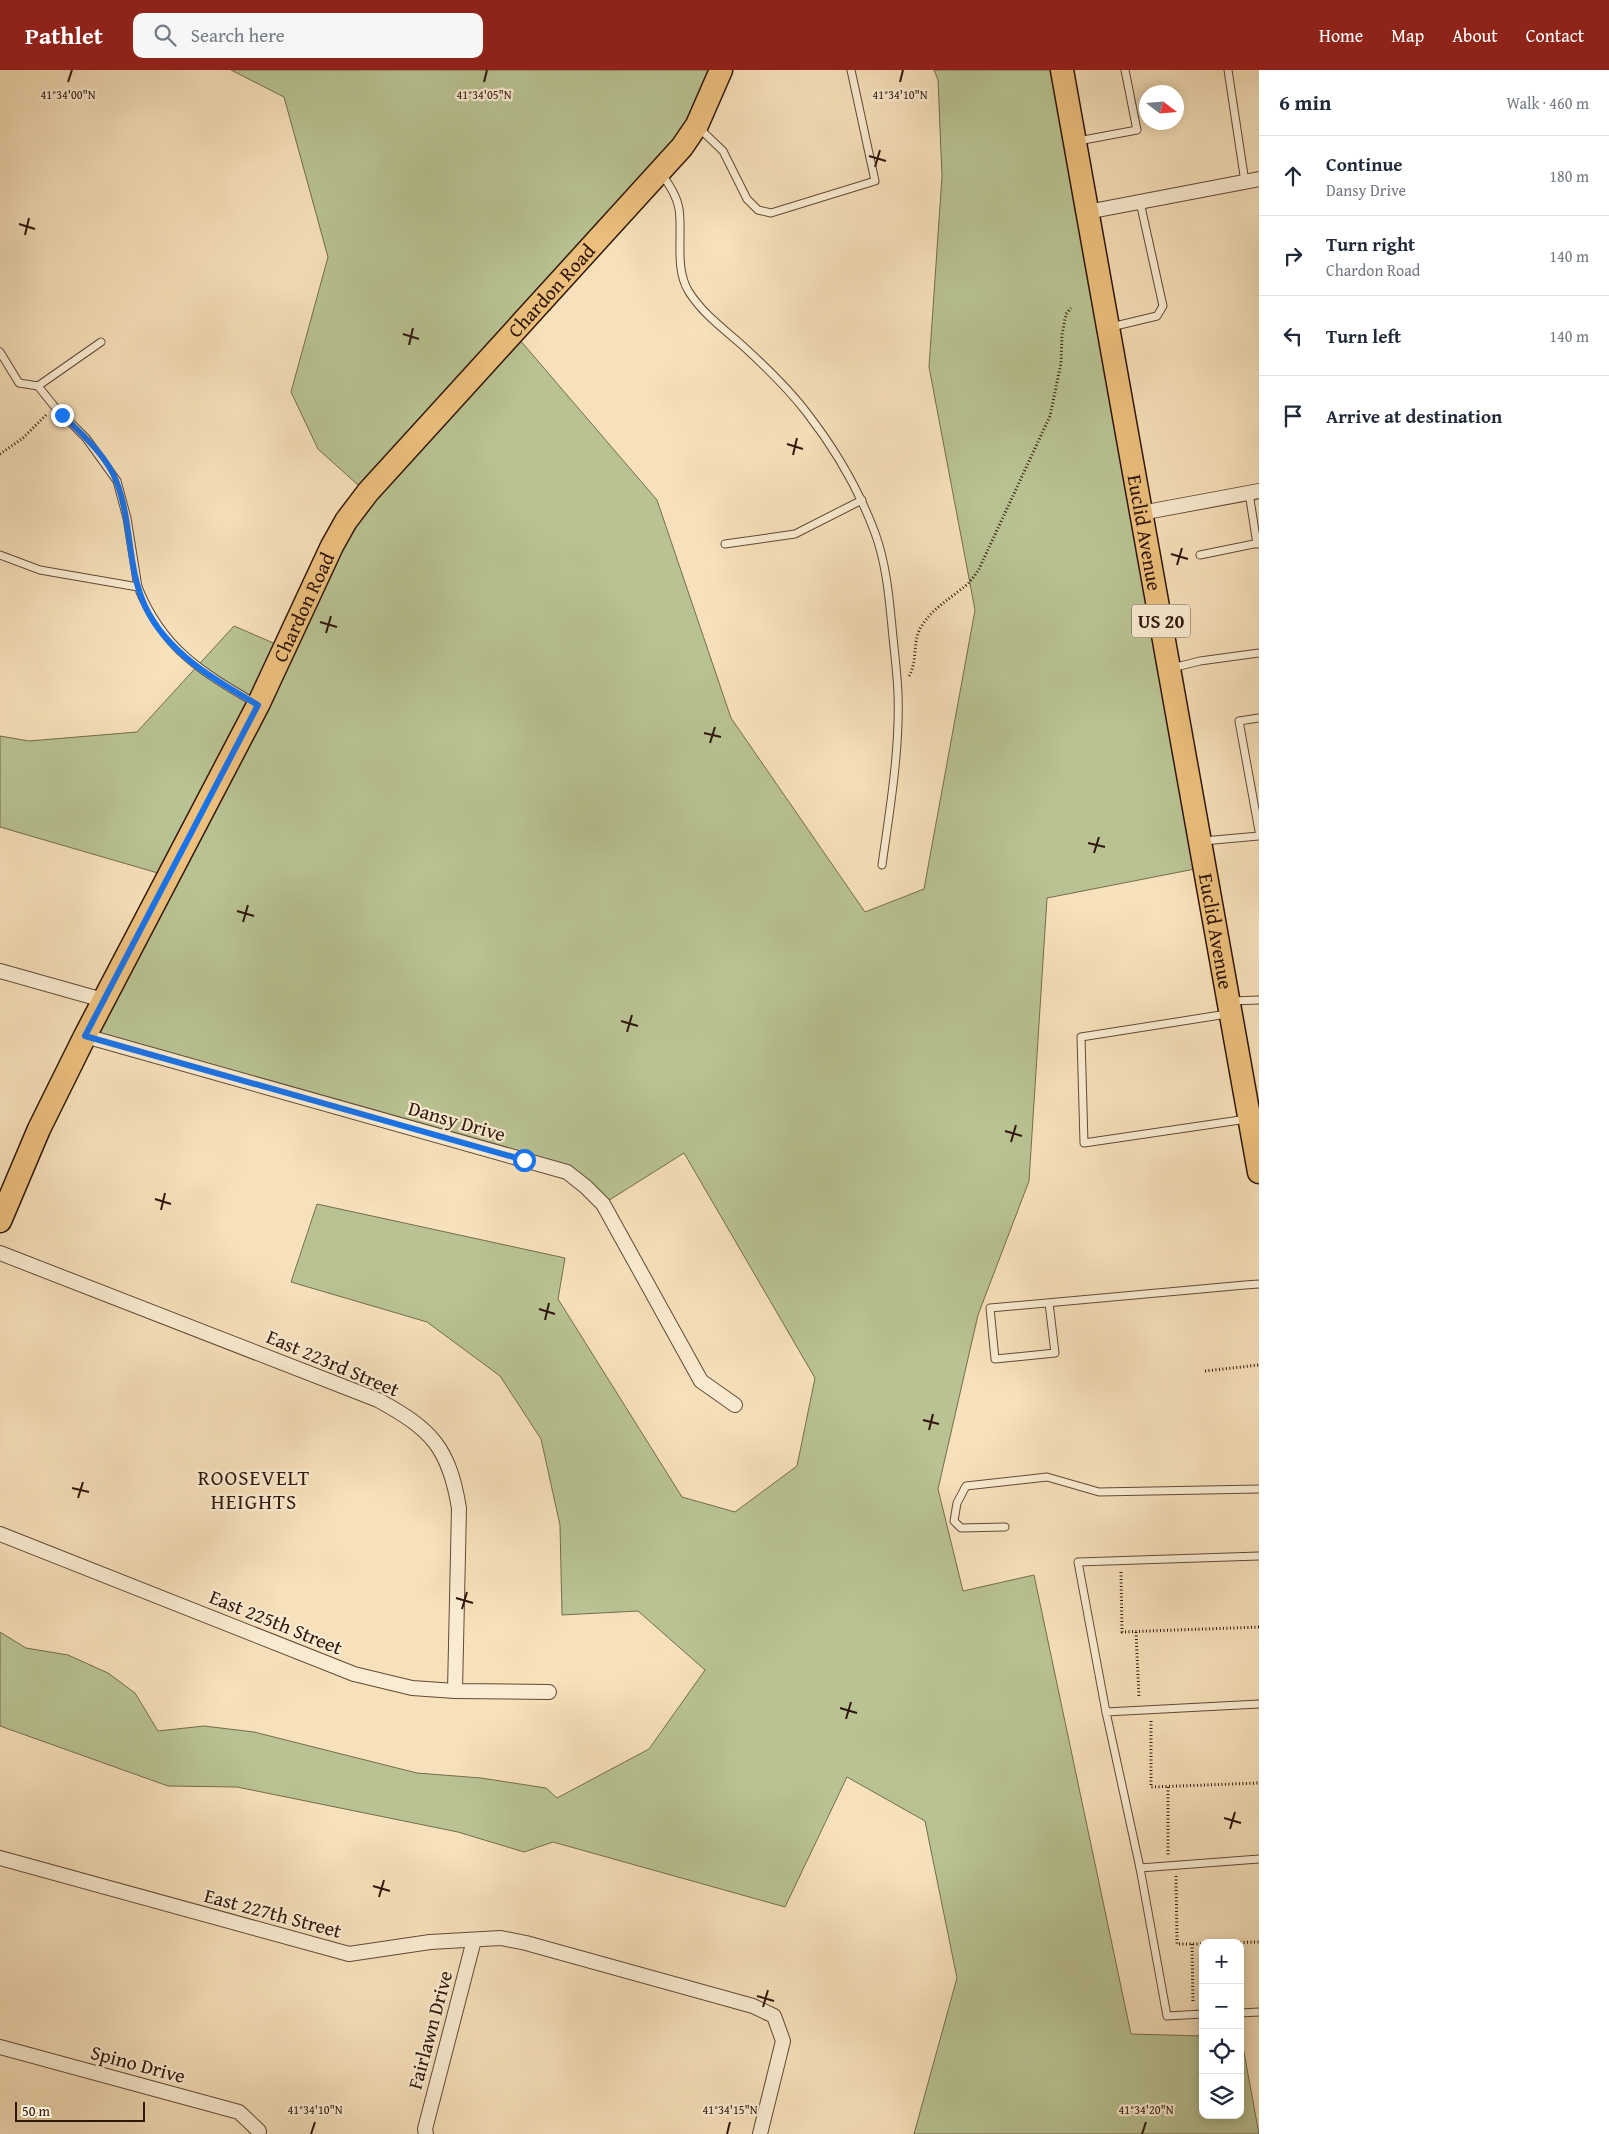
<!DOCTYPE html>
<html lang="en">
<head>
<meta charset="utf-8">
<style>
	:root { --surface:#fff; --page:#f6f6f7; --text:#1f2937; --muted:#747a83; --line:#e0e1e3; --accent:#8f2418 }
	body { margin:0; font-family:"Gentium Book Plus",serif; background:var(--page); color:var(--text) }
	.controls { position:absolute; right:15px; bottom:15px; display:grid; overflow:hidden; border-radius:10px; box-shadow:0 2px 12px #0003 }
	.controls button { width:45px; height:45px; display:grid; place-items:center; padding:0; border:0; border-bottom:1px solid var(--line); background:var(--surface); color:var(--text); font:25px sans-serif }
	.compass { position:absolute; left:1139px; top:15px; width:45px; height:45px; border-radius:50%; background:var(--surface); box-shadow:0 2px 12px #0003; rotate:106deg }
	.scale { position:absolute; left:15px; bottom:12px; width:130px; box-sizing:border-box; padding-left:5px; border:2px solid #30160c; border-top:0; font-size:14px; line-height:18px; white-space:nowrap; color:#30160c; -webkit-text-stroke:4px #faecd2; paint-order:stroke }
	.stop { position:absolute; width:15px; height:15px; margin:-11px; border:4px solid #1a73e8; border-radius:50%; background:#fff }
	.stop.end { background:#1a73e8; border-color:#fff; box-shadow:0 1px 5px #0008 }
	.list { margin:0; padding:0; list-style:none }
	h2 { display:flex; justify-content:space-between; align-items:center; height:65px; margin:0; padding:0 20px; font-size:21px }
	h2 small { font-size:16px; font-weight:400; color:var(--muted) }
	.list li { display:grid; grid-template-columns:32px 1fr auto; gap:15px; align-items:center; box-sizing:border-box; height:80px; padding:0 20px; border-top:1px solid var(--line) }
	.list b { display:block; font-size:19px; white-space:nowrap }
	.list p { margin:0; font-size:16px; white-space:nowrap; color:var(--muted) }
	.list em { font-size:16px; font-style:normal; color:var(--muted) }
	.icon { flex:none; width:28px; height:28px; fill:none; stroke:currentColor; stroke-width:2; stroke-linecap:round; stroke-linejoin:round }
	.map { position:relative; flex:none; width:1259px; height:2064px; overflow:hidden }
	header { display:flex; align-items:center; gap:30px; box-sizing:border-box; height:70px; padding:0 25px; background:var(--accent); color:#fff }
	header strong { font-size:24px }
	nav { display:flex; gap:28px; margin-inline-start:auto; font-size:18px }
	.search { width:350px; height:45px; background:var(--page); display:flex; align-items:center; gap:12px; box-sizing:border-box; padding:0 18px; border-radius:10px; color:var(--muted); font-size:19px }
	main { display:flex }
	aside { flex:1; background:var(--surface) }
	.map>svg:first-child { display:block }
</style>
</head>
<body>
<header>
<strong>Pathlet</strong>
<div class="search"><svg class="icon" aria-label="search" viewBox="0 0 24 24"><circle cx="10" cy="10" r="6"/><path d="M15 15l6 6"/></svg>Search here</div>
<nav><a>Home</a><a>Map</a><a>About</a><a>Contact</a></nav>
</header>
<main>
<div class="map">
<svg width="1259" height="2064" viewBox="0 0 1259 2064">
	<rect width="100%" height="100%" fill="#f7e1ba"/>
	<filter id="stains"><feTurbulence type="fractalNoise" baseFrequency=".004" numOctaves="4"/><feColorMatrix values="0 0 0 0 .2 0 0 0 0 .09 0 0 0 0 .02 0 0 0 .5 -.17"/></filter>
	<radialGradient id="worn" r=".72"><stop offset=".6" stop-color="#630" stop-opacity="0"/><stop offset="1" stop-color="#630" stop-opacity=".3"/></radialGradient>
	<!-- green -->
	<polygon fill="#b9c392" stroke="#746c4f" points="231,0 721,0 710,29 513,262 657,430 731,648 865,842 924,819 975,540 929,297 942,106 938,10 934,0 1062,0 1205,797 1047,828 1029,1111 978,1245 938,1419 963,1521 1034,1505 1131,1964 1203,1966 1203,2045 1240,2045 1241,1966 1259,2064 914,2064 957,1908 925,1751 847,1707 785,1837 553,1772 524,1782 458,1762 237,1717 168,1716 0,1656 0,1562 26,1578 68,1585 108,1603 135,1623 158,1661 204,1656 254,1662 417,1703 481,1708 546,1718 557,1728 649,1679 705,1600 638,1541 562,1545 560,1455 541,1369 500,1306 427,1252 291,1212 317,1134 565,1188 558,1229 682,1427 735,1442 797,1396 815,1308 684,1083 603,1134 567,1102 85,966 168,806 0,757 0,666 29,671 137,662 234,556 285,578 367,423 318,379 291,322 328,187 284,27"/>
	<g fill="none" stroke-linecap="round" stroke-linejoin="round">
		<defs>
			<g id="service">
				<polyline points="1228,0 1245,112"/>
				<polyline points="699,58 723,81 747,129 758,140 771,143 875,111 851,0"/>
				<polyline points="1078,71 1137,60 1125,0"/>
				<path d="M662,104c7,11 15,22 17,35 4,27 -5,59 10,83 14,22 35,37 54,54 23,21 45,42 64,67 28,36 52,77 68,120 11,30 14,63 17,94 2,22 5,44 6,66 2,57 -8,115 -16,172"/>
				<polyline points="1111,257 1157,246 1163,236 1140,132"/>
				<polyline points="0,282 19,313 38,316 101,272"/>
				<polyline points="38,316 54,336 86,368 117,411 127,448 138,517"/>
				<polyline points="1249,423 1257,474"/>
				<polyline points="725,474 795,464 862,430"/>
				<path d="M0,485l40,15 98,17c25,62 63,84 117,116"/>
				<polyline points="1200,485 1259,473"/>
				<polyline points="1172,598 1200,591 1259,583"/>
				<polyline points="1259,648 1239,651 1259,761"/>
				<polyline points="1203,771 1259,766"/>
				<polyline points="1232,931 1259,930"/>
				<polyline points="1227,944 1081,967 1084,1073 1247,1049"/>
				<polyline points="1049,1233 1055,1283 995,1289 990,1238 1245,1215 1259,1214"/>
				<polyline points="1005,1457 961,1458 954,1451 957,1433 966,1416 1047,1407 1099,1422 1259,1419"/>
				<polyline points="1106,1642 1078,1492 1259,1486"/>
				<polyline points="1140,1798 1106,1642 1259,1634"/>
				<polyline points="1240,1943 1259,1942"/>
				<polyline points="1203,1944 1167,1946 1140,1798 1259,1789"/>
			</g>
			<g id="minor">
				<polyline points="1087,142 1259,109"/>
				<polyline points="1141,443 1259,421"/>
				<polyline points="0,901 103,930"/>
				<polyline points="85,966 567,1102 586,1117 603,1134 701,1311 735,1335"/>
				<path d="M0,1183l378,147c53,29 71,47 81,108l-4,183"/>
				<polyline points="0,1464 354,1604 412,1618 455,1621 549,1622"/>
				<polyline points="0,1788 349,1884 430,1872 501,1868 526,1873 753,1936 774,1946 783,1971 760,2064"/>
				<polyline points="0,1977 239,2042 259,2061"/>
				<polyline points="426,2064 425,2059 474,1870"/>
			</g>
			<g id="primary">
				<path id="s1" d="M1062,0l197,1102"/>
				<path id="s2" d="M0,1151l39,-92 46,-93 173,-331 74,-159 14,-25 22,-29 314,-345 15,-22 24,-55"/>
			</g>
		</defs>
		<!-- service casing -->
		<use href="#service" stroke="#624938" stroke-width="9"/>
		<!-- minor casing -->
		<use href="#minor" stroke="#624938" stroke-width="16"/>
		<!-- primary casing -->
		<use href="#primary" stroke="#30160c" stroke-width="25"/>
		<!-- path -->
		<g stroke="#30160c" stroke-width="3" stroke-dasharray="1 2.5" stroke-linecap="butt">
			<polyline points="0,384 23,368 46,345"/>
			<path d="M909,606c9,-15 3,-34 12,-49 11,-18 27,-27 43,-40 6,-4 11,-12 15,-18l71,-153 11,-53 1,-28 4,-21 5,-6"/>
			<polyline points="1205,1301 1259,1295"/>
			<polyline points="1121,1502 1122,1562 1259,1557"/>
			<polyline points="1136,1562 1139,1628"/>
			<polyline points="1151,1651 1151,1717 1259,1713"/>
			<polyline points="1168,1717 1168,1786"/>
			<polyline points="1176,1806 1177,1874 1203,1874"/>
			<polyline points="1226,1873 1259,1872"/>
			<polyline points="1192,1874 1193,1933"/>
		</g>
		<!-- service -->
		<use href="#service" stroke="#faecd2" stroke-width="7"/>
		<!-- minor -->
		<use href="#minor" stroke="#faecd2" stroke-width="14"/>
		<!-- primary -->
		<use href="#primary" stroke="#ecc07d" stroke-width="22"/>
	</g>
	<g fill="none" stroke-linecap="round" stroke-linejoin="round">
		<!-- route -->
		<path stroke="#1a73e8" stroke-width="6" d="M62,345c20,19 46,42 55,68 15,40 10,84 28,123 22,47 70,74 113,99l-173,331 439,124"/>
	</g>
	<!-- ticks -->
	<path fill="none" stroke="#30160c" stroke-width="2" d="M68,12l4,-12M484,12l3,-12M900,12l3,-12M869,86l17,5M875,97l5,-17M19,154l16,5M25,165l4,-17M403,264l16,5M409,275l4,-17M787,374l16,5M793,385l4,-17M1171,484l17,5M1177,495l5,-17M320,552l17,5M326,563l5,-17M704,663l17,4M710,673l5,-16M1088,773l17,4M1094,783l5,-16M237,841l17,5M243,852l5,-17M621,951l17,5M627,962l5,-17M1005,1061l17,5M1011,1072l5,-17M155,1129l16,5M161,1140l4,-17M539,1239l16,5M545,1250l4,-17M923,1350l16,4M929,1360l4,-16M72,1418l17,4M78,1428l5,-16M456,1528l17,5M462,1539l5,-17M840,1638l17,5M846,1649l5,-17M1224,1748l17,5M1230,1759l5,-17M373,1816l17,5M379,1827l5,-17M757,1926l17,5M763,1937l5,-17M311,2064l4,-12M727,2064l3,-12M1142,2064l4,-12"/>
	<g text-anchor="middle" stroke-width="4.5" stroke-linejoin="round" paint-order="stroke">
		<!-- shield labels -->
		<rect fill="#faecd2" stroke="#6d5647" stroke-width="1" x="1132" y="534.5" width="58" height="33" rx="4"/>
		<g font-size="19" font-weight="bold" fill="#30160c">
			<text x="1161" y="558">US 20</text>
		</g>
		<!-- street labels -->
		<g font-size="20" fill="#30160c" stroke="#faecd2">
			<text dy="7" stroke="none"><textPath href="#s2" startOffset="1090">Chardon Road</textPath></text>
			<text dy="7" stroke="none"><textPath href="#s1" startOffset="470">Euclid Avenue</textPath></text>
			<text dy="7" stroke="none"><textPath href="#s2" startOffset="685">Chardon Road</textPath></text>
			<text dy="7" stroke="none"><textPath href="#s1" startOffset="875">Euclid Avenue</textPath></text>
			<text transform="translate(457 1051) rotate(16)" y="7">Dansy Drive</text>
			<text transform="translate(333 1293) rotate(23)" y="7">East 223rd Street</text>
			<text transform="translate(276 1552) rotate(22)" y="7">East 225th Street</text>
			<text transform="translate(273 1843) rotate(15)" y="7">East 227th Street</text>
			<text transform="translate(430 1960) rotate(-75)" y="7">Fairlawn Drive</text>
			<text transform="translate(138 1994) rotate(15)" y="7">Spino Drive</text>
		</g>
		<!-- neighbourhood labels -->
		<g font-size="21" letter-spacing="1" fill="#30160c" stroke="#faecd2">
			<text x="254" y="1415">ROOSEVELT<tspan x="254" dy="24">HEIGHTS</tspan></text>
		</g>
	</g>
	<g font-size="12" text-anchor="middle" fill="#30160c" stroke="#faecd2" stroke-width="4.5" stroke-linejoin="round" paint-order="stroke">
		<text x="68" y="29">41°34'00"N</text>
		<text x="484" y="29">41°34'05"N</text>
		<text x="900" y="29">41°34'10"N</text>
		<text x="315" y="2044">41°34'10"N</text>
		<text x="730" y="2044">41°34'15"N</text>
		<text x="1146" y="2044">41°34'20"N</text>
	</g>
	<rect width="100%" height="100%" filter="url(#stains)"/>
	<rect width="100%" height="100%" fill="url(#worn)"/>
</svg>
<div class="controls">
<button>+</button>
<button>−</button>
<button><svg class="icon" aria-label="locate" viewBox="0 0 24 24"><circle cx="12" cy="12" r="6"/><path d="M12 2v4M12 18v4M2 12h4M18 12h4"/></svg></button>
<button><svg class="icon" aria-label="layers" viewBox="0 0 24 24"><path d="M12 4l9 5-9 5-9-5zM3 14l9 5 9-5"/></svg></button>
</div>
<svg class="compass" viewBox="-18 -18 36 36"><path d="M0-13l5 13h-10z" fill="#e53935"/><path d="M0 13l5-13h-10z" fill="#747a83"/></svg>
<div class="scale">50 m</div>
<div class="stop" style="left:524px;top:1090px"></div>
<div class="stop end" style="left:62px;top:345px"></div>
</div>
<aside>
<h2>6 min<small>Walk · 460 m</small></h2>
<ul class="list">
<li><svg class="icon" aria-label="ahead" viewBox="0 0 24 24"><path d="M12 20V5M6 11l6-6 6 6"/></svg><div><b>Continue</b><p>Dansy Drive</p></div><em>180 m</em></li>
<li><svg class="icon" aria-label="right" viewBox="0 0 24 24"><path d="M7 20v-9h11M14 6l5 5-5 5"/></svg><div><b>Turn right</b><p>Chardon Road</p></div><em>140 m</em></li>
<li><svg class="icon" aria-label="left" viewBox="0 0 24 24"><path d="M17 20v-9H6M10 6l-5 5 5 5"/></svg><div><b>Turn left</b></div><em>140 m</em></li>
<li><svg class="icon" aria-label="arrive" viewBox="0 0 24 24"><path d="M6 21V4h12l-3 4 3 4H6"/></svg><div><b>Arrive at destination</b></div></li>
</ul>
</aside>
</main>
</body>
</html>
